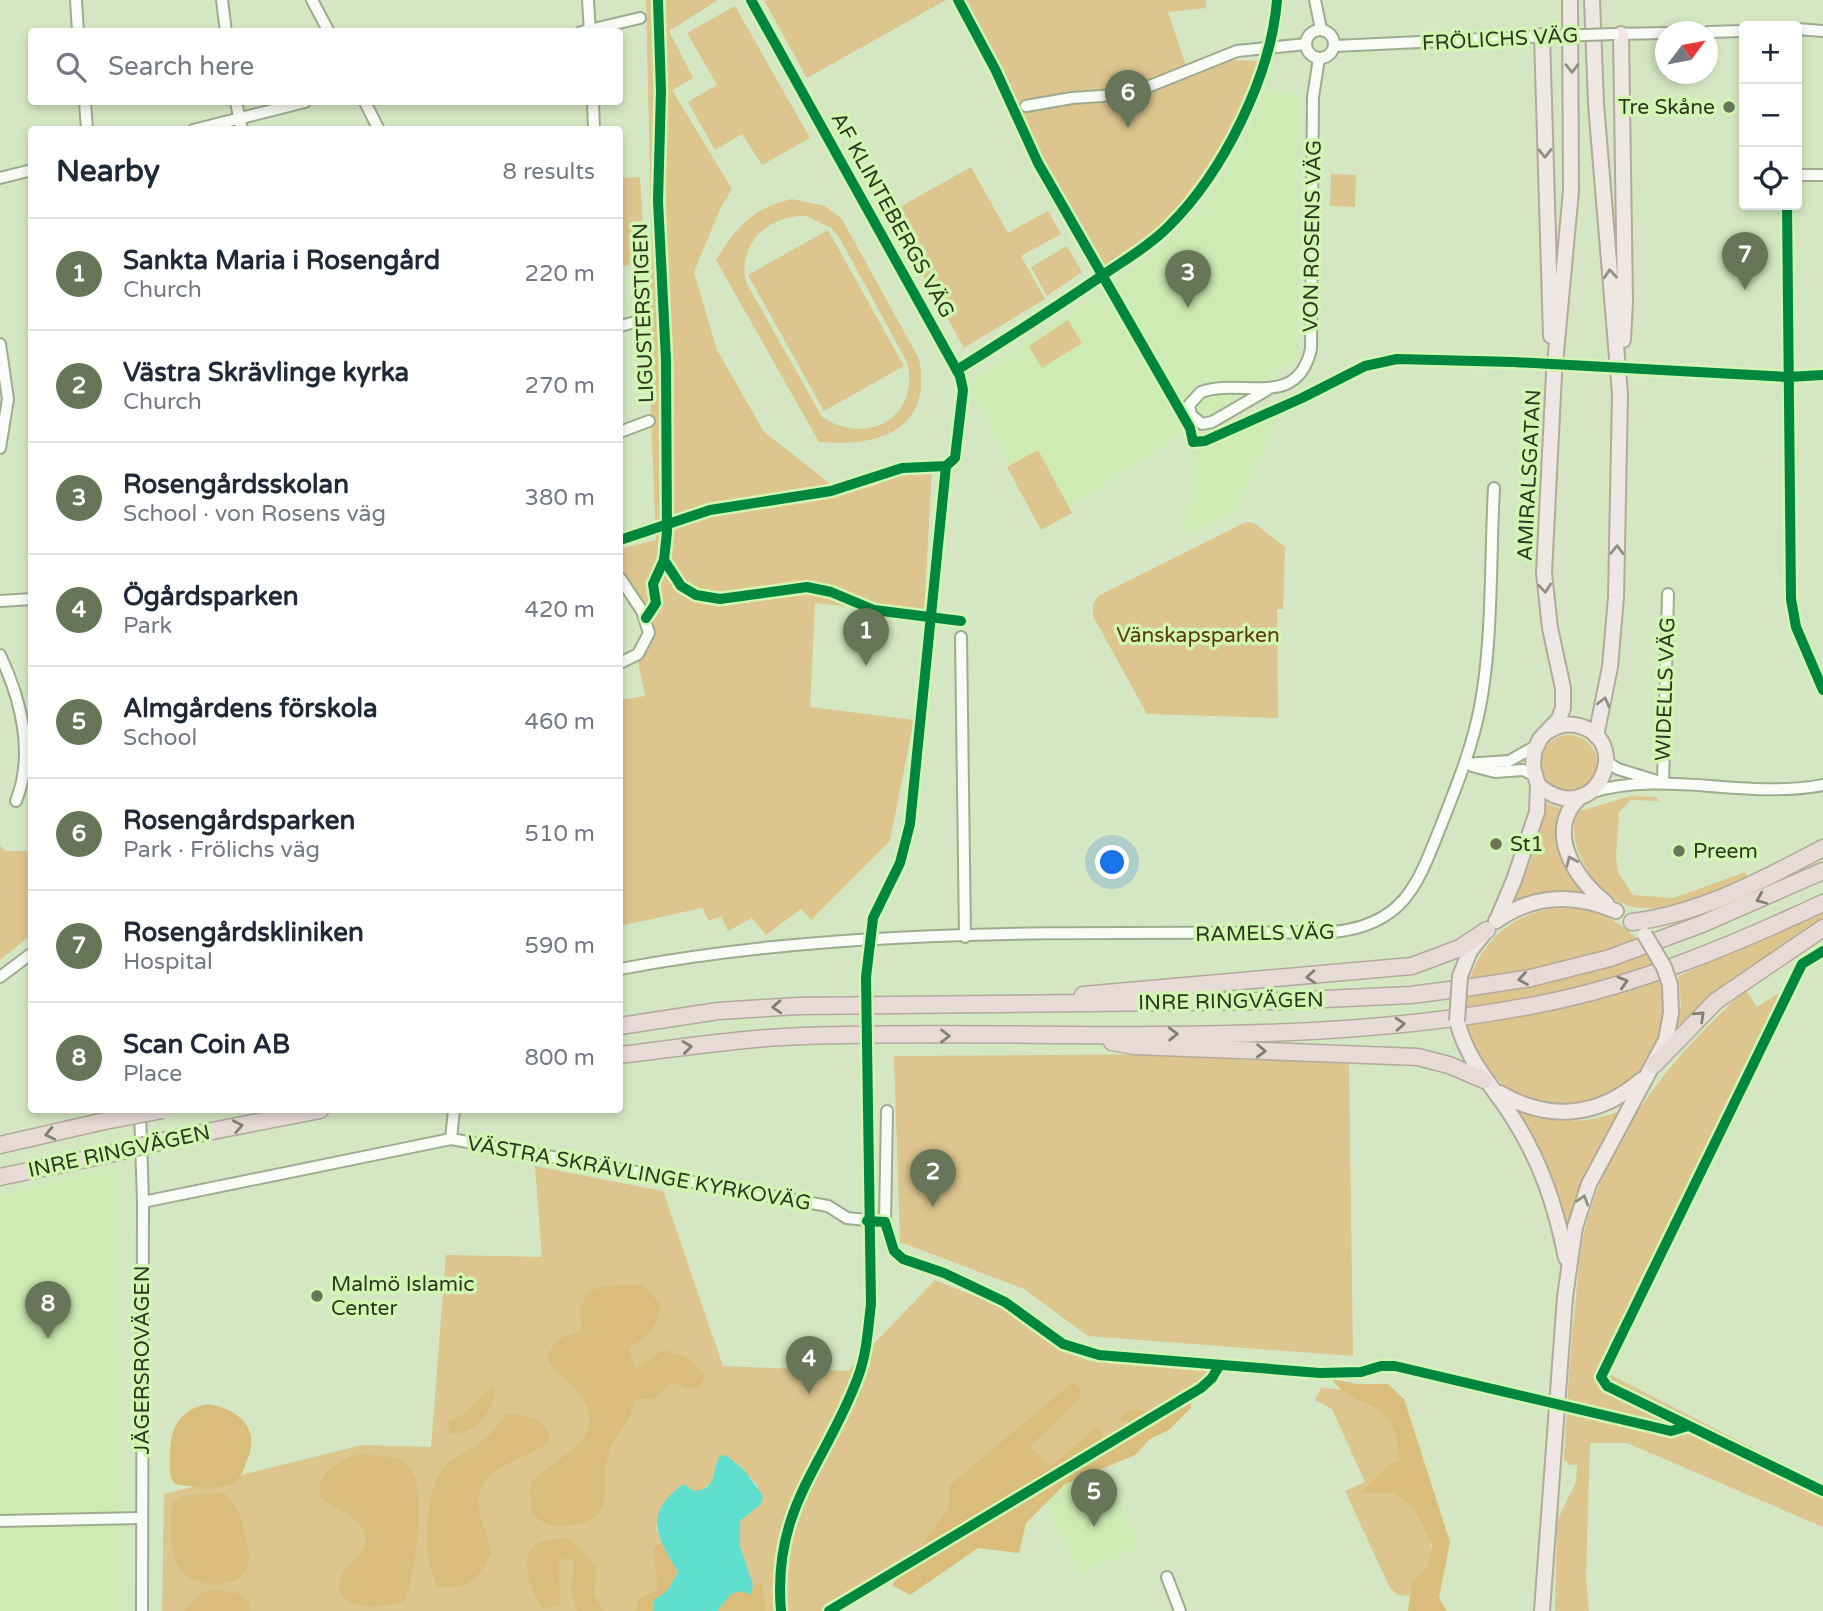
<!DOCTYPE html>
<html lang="en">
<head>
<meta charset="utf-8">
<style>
	:root { --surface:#fff; --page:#f2f2f3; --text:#1f2937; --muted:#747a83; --line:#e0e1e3; --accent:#677658 }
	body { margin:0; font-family:"Varela Round",sans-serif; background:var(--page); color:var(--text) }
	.controls { position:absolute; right:21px; top:21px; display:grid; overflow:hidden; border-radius:7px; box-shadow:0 4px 10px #0003 }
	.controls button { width:63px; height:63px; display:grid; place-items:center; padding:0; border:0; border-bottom:2px solid var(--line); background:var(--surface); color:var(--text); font:35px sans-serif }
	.compass { position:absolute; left:1655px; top:21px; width:63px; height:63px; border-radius:50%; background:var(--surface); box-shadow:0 4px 10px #0003; rotate:58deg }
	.you { position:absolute; left:1113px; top:863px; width:24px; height:24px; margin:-18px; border:5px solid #fff; border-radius:50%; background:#1a73e8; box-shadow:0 0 0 10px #1a73e833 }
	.badge { display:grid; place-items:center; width:46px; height:46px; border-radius:50%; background:var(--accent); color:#fff; font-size:23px; font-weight:700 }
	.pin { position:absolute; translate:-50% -58px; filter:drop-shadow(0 2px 4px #0008) }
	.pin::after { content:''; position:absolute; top:37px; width:24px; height:21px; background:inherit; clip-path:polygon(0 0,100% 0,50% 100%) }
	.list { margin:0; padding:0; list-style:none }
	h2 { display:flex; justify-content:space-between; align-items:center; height:91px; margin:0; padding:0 28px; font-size:30px }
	h2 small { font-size:23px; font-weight:400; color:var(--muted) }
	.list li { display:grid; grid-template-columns:46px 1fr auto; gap:21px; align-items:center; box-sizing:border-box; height:112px; padding:0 28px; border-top:2px solid var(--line) }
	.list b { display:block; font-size:26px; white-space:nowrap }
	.list p { margin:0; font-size:23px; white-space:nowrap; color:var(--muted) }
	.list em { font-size:23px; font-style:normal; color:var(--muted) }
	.icon { flex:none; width:38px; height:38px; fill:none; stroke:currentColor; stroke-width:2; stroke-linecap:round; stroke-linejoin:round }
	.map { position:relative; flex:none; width:1823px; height:1611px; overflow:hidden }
	.search { position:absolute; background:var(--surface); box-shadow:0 4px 10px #0003; left:28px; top:28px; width:595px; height:77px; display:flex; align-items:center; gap:18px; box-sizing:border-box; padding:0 24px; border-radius:7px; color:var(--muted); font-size:26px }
	.panel { position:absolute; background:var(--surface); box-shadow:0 4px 10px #0003; left:28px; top:126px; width:595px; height:987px; border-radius:7px }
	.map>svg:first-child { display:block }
</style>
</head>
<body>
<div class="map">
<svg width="1823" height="1611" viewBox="0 0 1823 1611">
	<rect width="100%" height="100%" fill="#d4e7c2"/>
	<!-- built -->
	<g fill="#cdebb2">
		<polygon points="1266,90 1298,93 1298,358 1039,527 969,384 1149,258 1203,210 1251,128"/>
		<polygon points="1280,414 1235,513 1184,536 1196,452"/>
		<polygon points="118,1165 124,1611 0,1611 0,1196"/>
		<polygon points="1101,1464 1140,1546 1080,1574 1040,1493"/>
	</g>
	<!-- green -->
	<g fill="#ddc58e" fill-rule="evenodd">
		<path d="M646,0h72l-49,31 24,47 -21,12 60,99 -12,20 -26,63 23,78 47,82 78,61 90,-27 -8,150 -109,-13 -5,104 104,13 -24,121 -79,79 -10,-11 -35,26 -14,-17 -24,13 -7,-15 -12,5 -7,-13 -82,18v-226l25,-4 -7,-35c38,-45 -4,-52 -18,-90 -2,-6 0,-15 0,-22l36,-9 -9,-221 5,-54z"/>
		<polygon points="764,0 946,0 807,78"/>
		<path d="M963,0h243v8l-38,4 22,66 39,-18 32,1c-24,61 -58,130 -108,175 -15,13 -33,23 -49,34l-76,-133 -3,-17z"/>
		<polygon points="735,6 810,138 762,165 742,134 715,150 688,102 717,85 687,33"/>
		<polygon points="971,167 1008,233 1048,211 1061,234 1021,256 1045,299 964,348 889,213"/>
		<polygon points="1331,174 1356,175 1355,207 1330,206"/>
		<polygon points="640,177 645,261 620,267 620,178"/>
		<path d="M792,199l33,7 17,13 77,140c14,72 -41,88 -100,83l-103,-182c21,-34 37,-52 76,-61zM807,216l24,12 8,9 68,125c14,55 -40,85 -85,55l-76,-135c-9,-39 24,-68 61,-66z"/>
		<polygon points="828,230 904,366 824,411 748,275"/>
		<polygon points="1067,246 1082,272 1047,296 1031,267"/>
		<polygon points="1068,320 1082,343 1042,368 1029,346"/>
		<polygon points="1038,450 1072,513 1041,530 1007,467"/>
		<polygon points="1246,522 1254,523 1285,547 1283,609 1277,609 1278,718 1147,714 1093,616 1093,605 1098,596"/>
		<circle cx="1569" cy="763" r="28"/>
		<path d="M1630,796l26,1 3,4 -28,-1 -12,12 -3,45 2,15 15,23 41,3 71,-26 4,6c-56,23 -129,61 -165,-14 -8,-16 -14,-35 -7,-52z"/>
		<path d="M1543,802l18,7c-3,29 5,59 22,83l-43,1 -25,8 19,-49z"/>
		<polygon points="0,846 5,851 32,851 31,935 0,960"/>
		<circle cx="1565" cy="1007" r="99"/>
		<polygon points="1823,913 1823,925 1676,1031 1681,1003 1678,976"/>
		<path d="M1746,990l11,17 27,-17 -163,337 -12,47 214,110v43l-196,-84h-37l-4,134 3,34h-34l2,-90 19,-39 1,-17h-7l-6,-5c3,-55 6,-109 12,-164 3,-30 5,-60 15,-88 28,-87 88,-159 155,-218z"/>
		<polygon points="1192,1054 1349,1063 1353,1356 1088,1336 1024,1289 900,1242 894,1056"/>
		<path d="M1518,1111c37,12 65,14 102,0l-43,85 -8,45c-6,-48 -25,-90 -51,-130z"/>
		<polygon points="535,1166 663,1191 723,1366 848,1371 935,1280 999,1306 1048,1342 1086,1360 1210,1372 1203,1381 1161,1407 821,1611 717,1611 747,1570 740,1546 740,1521 761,1504 757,1485 735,1461 701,1491 694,1491 683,1485 655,1527 678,1572 653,1611 162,1611 164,1494 362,1445 431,1447 446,1255 542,1257"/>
		<path d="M1321,1388c33,0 74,17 78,54 2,16 -3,33 -7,48 31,22 44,39 37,78l-16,13 -3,15 -12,-1 -8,-7 -45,-97 20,-9 -33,-73 -17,-9z"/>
	</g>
	<!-- forest -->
	<g fill="#dabd7b">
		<path d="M644,1285l17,21c-5,22 -13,31 -32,42l6,21 28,-19c18,4 33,11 42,27l-6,11 -10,1 -17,-7 -18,17h-19c-4,25 -18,31 -26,52 -12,34 14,67 -40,75 -16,2 -27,-2 -38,-14l-1,-28c22,-28 80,-40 52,-87 -10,-16 -30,-23 -35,-41l10,-16 24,-10 -1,-21 7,-17 16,-6z"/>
		<path d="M1332,1379l25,5h31l16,15 46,143 -11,56 8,13h-39l4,-30 16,-14 4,-22 -18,-37 -20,-15h-33l26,-27 12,-6c-2,-70 -41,-44 -67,-81z"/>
		<polygon points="1073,1382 1082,1390 1078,1401 1030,1446 1050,1467 1098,1425 1107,1447 1135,1430 1132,1422 1119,1420 1127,1410 1167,1411 1191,1400 1191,1408 1169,1430 1150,1439 1135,1455 1065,1484 1026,1523 1019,1553 978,1548 910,1595 892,1585 948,1509 950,1485"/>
		<path d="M492,1387l3,3c-2,23 -21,44 -44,44l-4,-13 17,-7z"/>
		<path d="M207,1404c33,5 55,25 39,59 -2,7 -6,15 -11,19 -13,9 -45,5 -60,2 -7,-8 -5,-17 -5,-27 0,-28 7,-46 37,-53z"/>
		<path d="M507,1414c19,1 41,4 43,27 -20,18 -66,23 -71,54 -4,19 10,39 12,58 -14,28 -20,35 -52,34 -18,-23 -15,-91 2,-116 9,-14 28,-19 40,-29 10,-8 18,-18 26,-28z"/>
		<path d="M359,1454l42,4c5,5 10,11 13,17 11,25 1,101 -9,125 -20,11 -73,11 -65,-19 3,-19 30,-25 25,-47 -4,-17 -29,-25 -42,-34 -13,-24 16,-40 36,-46z"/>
		<path d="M224,1493c13,11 19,26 21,42 2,8 5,19 4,27 -7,30 -57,28 -70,5 -10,-17 -10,-45 -6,-64l10,-7z"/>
		<path d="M558,1538h11l27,27 -2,30 10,16h-27l-6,-20 3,-31 -9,-2 -7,4 3,42 -17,6c-11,-13 -27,-52 -9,-65 6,-4 15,-5 23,-7z"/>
		<polygon points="661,1544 678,1572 668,1591 654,1600 653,1611 635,1611 638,1600 658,1589 653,1547"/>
		<polygon points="762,1584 766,1611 717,1611 731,1594 741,1590 750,1594 753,1585"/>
		<polygon points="216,1590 237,1593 248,1600 250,1611 183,1611 203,1592"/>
	</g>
	<!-- water -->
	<path fill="#60dece" d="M726,1455l19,16 18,25 -2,8 -21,17v25l13,39 -3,10 -9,-4 -10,3 -14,17h-64l1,-11 14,-10 10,-18c-21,-36 -36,-57 5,-88l11,7c24,-1 17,-21 26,-35z"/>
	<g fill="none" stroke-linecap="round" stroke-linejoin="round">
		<defs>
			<g id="minor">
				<polyline points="76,0 78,32"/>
				<polyline points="222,0 226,32"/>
				<polyline points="312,0 329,32"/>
				<polyline points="588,0 590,32"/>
				<polyline points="1315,0 1321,29"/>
				<polyline points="1797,29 1823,31"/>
				<circle cx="1320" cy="44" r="14"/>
				<polyline points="581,32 640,18"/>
				<polyline points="1708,32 1744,31"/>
				<polyline points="1616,34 1666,33"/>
				<polyline points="1335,46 1549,36"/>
				<polyline points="85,102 87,130"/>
				<polyline points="236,102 242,130"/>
				<polyline points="365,102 379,130"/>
				<polyline points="593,102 594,130"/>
				<polyline points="1026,106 1072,98 1130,94 1237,51 1306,44"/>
				<polyline points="193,130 305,102"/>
				<polyline points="1797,175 1823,175"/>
				<polyline points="0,178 32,170"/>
				<polyline points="620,326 647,319"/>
				<polyline points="0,344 8,399 0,448"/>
				<path d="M1267,390l-55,32 -10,2 -11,-9 -2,-10 12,-13c40,-15 96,19 110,-43l2,-252 6,-39"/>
				<polyline points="620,432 649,421"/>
				<polyline points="620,540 650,530"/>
				<polyline points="620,578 642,611 649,633 638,654 620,663"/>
				<polyline points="0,601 32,599"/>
				<polyline points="961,637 965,937"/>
				<path d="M0,655c21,44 35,99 16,146"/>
				<polyline points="1607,762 1618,769 1657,781"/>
				<polyline points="1466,764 1509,761 1536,746"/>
				<polyline points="1472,766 1495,772 1523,770 1535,776"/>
				<polyline points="1663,783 1668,594"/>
				<path d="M1589,793c76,-24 157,7 234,-8"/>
				<path d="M620,969c233,-45 477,-34 714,-37 72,-8 84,-49 108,-109 15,-38 30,-75 38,-116 13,-67 10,-150 14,-219"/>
				<polyline points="0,977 32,953"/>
				<polyline points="140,1110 143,1202 142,1611"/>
				<polyline points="887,1111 885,1222 894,1251 903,1259 944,1273 1005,1302 1063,1344 1099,1355 1320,1373 1361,1372"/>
				<polyline points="451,1139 454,1110"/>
				<polyline points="143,1202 451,1139 828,1206 847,1218 885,1222"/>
				<polyline points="0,1521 141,1518"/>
				<polyline points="1167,1577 1180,1611"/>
			</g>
			<g id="major">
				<polyline points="1592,0 1596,104 1620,394 1616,597 1610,667 1596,736"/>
				<polyline points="1621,34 1625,301 1623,340"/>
				<polyline points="1542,36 1551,336"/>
				<path d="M1538,785c56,47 97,-42 42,-59 -11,-3 -22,-1 -31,5"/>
				<path d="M1579,798c-35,34 -3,81 27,105"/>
				<polyline points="1497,920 1514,880 1537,812 1538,785 1533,767 1534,752 1540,739 1559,719 1563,708 1563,688 1550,628 1544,573 1554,374 1571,191 1570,0"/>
				<path d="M1496,921c38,-27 78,-28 120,-10"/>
				<polyline points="1460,976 1470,951 1482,936"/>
				<path d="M1457,1021c11,42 34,62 56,97 28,44 43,89 53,140"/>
				<path d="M1500,1093c49,29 99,24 141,-13"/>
				<polyline points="1542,1611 1565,1297 1575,1227 1589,1184 1666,1040 1671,1013 1670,985"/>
			</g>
			<g id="highway">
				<path d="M1632,922c68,-8 131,-42 191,-74"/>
				<polyline points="1083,995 1412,966 1460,948 1487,930"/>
				<polyline points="620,1026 718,1011 798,1006 1282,1001 1411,995 1472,987 1531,978 1610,958 1702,924 1823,871"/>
				<polyline points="1112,1042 1135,1046 1418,1057 1449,1065 1484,1080"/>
				<path d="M620,1055c60,-7 122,-17 183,-19 245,-8 495,16 737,-32 98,-19 193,-59 283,-101"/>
				<polyline points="1654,1065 1716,1001 1823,928"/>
				<polyline points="171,1139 320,1110"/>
				<polyline points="0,1145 100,1122"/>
				<polyline points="0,1177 101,1156"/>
			</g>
		</defs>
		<!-- minor casing -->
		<use href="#minor" stroke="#9dac8f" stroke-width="14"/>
		<!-- major casing -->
		<use href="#major" stroke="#b2aa9b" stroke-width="18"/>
		<!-- highway casing -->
		<use href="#highway" stroke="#b2aa9b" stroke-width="19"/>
		<!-- minor -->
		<use href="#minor" stroke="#f9fbf6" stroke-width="10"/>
		<!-- major -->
		<use href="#major" stroke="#efe7e4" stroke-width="14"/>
		<!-- highway -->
		<use href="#highway" stroke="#e8dad7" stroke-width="16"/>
		<defs>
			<polyline id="minor-bridge" points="1555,36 1614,34"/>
			<g id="major-bridge">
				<polyline points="1645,935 1664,967 1670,985"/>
				<polyline points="1457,1021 1460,976"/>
			</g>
			<g id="highway-bridge">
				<polyline points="100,1122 162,1110"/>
				<polyline points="101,1156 171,1139"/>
			</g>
		</defs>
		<!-- minor-bridge casing -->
		<use href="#minor-bridge" stroke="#9dac8f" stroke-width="14" stroke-linecap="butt"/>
		<!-- major-bridge casing -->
		<use href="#major-bridge" stroke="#b2aa9b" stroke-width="18" stroke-linecap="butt"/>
		<!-- highway-bridge casing -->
		<use href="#highway-bridge" stroke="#b2aa9b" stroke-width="19" stroke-linecap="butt"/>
		<!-- minor-bridge -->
		<use href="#minor-bridge" stroke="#f9fbf6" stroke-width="10"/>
		<!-- major-bridge -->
		<use href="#major-bridge" stroke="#efe7e4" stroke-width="14"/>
		<!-- highway-bridge -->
		<use href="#highway-bridge" stroke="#e8dad7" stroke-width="16"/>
		<defs>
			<g id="cycleway">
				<polyline points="958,0 996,71 1038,163 1190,428 1193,442 1205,441 1302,398 1365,366 1397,359 1513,362 1787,377 1823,375"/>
				<polyline points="1787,205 1791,599 1796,627 1823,690"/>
				<path d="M957,370c48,-30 96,-61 143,-93 23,-16 48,-30 68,-50 55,-54 103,-151 109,-227"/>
				<polyline points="620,540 710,510 831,491 902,468 946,466 955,458 963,390 960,376 751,0"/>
				<polyline points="664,560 681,586 696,595 720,599 807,587 831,592 874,610 961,621"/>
				<polyline points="646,618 656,603 653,584 664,560 667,532 666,360 658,201 661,91 658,0"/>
				<polyline points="1823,951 1802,964 1601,1377 1607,1386 1823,1491"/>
				<polyline points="867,1221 885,1222 894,1251 903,1259 944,1273 1005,1302 1063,1344 1099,1355 1320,1373 1361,1372 1381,1366 1395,1366 1671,1431 1688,1426"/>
				<path d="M781,1611c-9,-104 45,-147 77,-234 9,-24 10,-49 13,-73l-5,-327 7,-59 27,-55 10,-39 36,-358"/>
				<polyline points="829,1611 1201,1388 1212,1378 1219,1366"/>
			</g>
		</defs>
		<!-- cycleway casing -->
		<use href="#cycleway" stroke="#d3f6b3" stroke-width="15"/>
		<!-- cycleway -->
		<use href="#cycleway" stroke="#00873e" stroke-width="10"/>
	</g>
	<!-- one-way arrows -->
	<defs><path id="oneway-chevron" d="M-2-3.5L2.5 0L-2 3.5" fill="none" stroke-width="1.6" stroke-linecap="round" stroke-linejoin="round" transform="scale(1.75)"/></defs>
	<g stroke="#8e9082">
		<use href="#oneway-chevron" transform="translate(1572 68) rotate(89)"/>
		<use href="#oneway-chevron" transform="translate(1545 153) rotate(89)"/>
		<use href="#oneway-chevron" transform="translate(1610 274) rotate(-95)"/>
		<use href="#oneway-chevron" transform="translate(1617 550) rotate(-89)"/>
		<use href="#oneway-chevron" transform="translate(1545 588) rotate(84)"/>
		<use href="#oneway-chevron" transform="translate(1604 702) rotate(-77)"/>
		<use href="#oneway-chevron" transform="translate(1571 861) rotate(-114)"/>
		<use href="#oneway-chevron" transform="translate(1583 1200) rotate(-72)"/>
	</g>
	<g stroke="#818172">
		<use href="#oneway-chevron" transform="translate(1761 899) rotate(157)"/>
		<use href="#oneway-chevron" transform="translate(1311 977) rotate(176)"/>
		<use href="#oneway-chevron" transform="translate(1523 979) rotate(170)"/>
		<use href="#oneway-chevron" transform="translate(1623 982) rotate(-17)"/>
		<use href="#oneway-chevron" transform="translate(777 1007) rotate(176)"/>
		<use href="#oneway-chevron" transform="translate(1700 1016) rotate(-43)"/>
		<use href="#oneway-chevron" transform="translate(1400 1024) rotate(-4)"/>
		<use href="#oneway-chevron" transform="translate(1173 1034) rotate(-1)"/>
		<use href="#oneway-chevron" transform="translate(945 1036)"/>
		<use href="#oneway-chevron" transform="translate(687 1047) rotate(-7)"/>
		<use href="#oneway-chevron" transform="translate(1261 1051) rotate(2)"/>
		<use href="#oneway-chevron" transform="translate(238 1126) rotate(-11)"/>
		<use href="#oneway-chevron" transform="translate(50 1134) rotate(167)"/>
	</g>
	<!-- markers -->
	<g fill="#677658" stroke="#d3f6b3" stroke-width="2.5">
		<circle cx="1729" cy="107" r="7"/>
		<circle cx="1496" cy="844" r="7"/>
		<circle cx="1679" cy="851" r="7"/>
		<circle cx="317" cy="1296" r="7"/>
	</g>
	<g text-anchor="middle" stroke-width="7" stroke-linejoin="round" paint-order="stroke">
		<!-- street labels -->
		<g font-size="21" fill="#2c391f" stroke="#d3f6b3">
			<text transform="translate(1500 39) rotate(-3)" y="7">FRÖLICHS VÄG</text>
			<text transform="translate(893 215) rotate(61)" y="7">AF KLINTEBERGS VÄG</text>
			<text transform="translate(1312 236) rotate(-89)" y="7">VON ROSENS VÄG</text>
			<text transform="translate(643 313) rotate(-92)" y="7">LIGUSTERSTIGEN</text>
			<text transform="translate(1529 475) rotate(-87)" y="7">AMIRALSGATAN</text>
			<text transform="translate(1665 689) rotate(-88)" y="7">WIDELLS VÄG</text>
			<text transform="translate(1265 933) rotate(-1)" y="7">RAMELS VÄG</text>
			<text transform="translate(1231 1001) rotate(-1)" y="7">INRE RINGVÄGEN</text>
			<text transform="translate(119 1151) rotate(-12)" y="7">INRE RINGVÄGEN</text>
			<text transform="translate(639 1173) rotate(10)" y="7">VÄSTRA SKRÄVLINGE KYRKOVÄG</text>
			<text transform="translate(142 1360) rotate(-90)" y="7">JÄGERSROVÄGEN</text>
		</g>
		<!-- poi labels -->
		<g font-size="21" fill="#2c391f" stroke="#d3f6b3" text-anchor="start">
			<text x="1715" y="114" text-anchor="end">Tre Skåne</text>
			<text x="1510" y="851">St1</text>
			<text x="1693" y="858">Preem</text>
			<text x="331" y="1291">Malmö Islamic<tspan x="331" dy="24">Center</tspan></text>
		</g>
		<!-- park labels -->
		<g font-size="21" fill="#5c3a07" stroke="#d3f6b3">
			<text x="1198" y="642">Vänskapsparken</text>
		</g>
	</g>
</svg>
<div class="controls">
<button>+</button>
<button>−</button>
<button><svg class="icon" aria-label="locate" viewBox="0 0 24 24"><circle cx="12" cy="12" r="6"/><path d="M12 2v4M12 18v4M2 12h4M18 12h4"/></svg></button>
</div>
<svg class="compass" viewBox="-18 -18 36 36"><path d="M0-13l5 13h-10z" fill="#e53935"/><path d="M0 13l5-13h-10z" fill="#747a83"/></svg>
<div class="you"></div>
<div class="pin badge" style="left:866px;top:666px">1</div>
<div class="pin badge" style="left:933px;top:1207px">2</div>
<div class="pin badge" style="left:1188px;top:308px">3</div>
<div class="pin badge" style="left:809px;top:1394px">4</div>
<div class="pin badge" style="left:1094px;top:1527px">5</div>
<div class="pin badge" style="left:1128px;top:128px">6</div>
<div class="pin badge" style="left:1745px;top:290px">7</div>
<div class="pin badge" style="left:48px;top:1339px">8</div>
<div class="search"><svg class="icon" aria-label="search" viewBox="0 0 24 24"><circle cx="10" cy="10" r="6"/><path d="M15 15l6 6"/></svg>Search here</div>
<section class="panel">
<h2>Nearby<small>8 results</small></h2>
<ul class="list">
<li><span class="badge">1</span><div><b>Sankta Maria i Rosengård</b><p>Church</p></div><em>220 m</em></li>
<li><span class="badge">2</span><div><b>Västra Skrävlinge kyrka</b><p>Church</p></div><em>270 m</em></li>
<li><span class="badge">3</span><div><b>Rosengårdsskolan</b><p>School · von Rosens väg</p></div><em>380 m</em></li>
<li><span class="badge">4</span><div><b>Ögårdsparken</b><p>Park</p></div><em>420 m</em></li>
<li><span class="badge">5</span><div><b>Almgårdens förskola</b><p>School</p></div><em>460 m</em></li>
<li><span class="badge">6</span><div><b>Rosengårdsparken</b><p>Park · Frölichs väg</p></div><em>510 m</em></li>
<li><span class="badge">7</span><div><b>Rosengårdskliniken</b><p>Hospital</p></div><em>590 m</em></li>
<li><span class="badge">8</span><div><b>Scan Coin AB</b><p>Place</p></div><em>800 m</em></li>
</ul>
</section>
</div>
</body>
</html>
